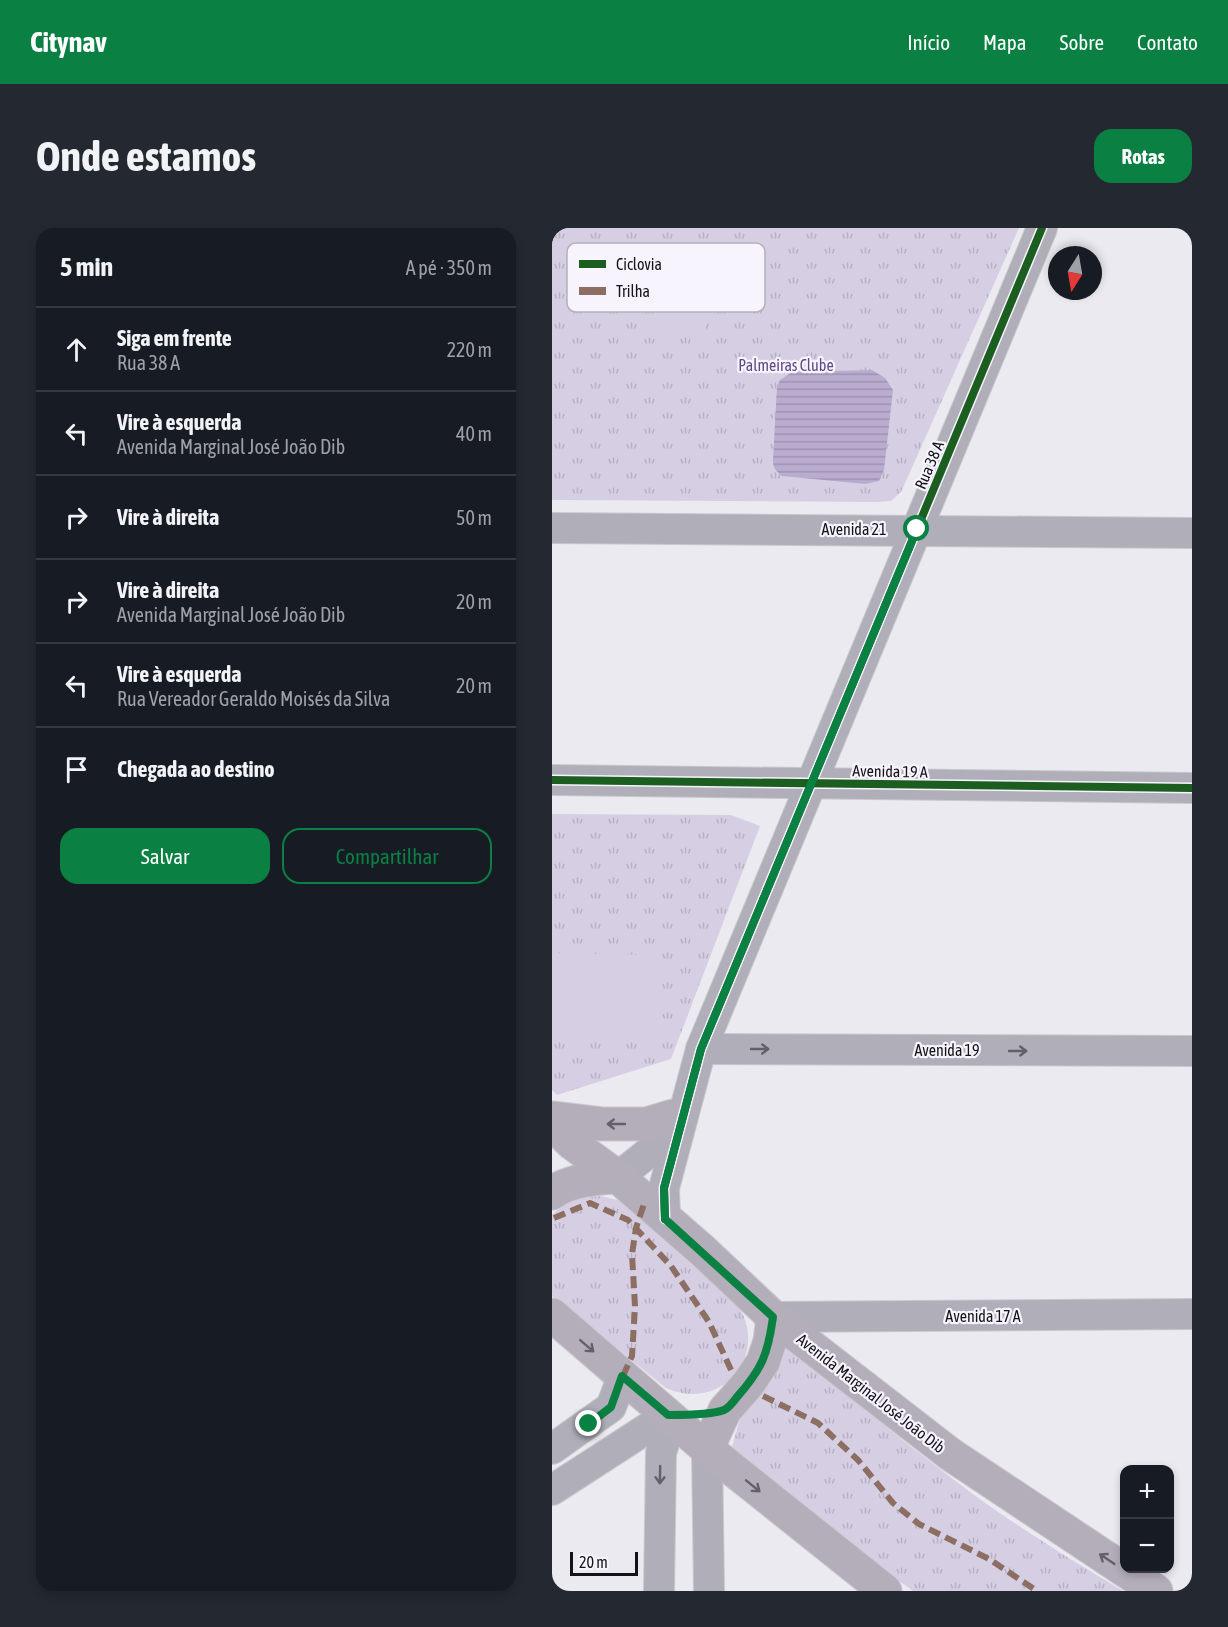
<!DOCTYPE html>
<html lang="pt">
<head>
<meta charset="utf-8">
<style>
	:root { --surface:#171b24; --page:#242831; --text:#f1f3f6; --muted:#9ea1a6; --line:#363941; --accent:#0b8043 }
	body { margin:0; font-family:"Asap Condensed",sans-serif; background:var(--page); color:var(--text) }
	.controls { position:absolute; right:18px; bottom:18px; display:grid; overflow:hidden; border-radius:12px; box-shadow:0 3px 9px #0003 }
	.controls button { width:54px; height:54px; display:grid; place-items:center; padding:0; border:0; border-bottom:2px solid var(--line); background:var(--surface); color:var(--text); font:30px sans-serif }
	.compass { position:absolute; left:496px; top:18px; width:54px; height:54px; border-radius:50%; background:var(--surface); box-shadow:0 3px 9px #0003; rotate:191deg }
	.scale { position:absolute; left:18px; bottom:15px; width:68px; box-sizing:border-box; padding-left:6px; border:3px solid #141317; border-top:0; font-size:16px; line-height:21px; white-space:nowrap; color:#141317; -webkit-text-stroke:4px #f7f4fe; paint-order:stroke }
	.stop { position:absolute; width:18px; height:18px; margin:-14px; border:4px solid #0b8043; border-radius:50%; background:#fff }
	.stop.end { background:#0b8043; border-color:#fff; box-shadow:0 2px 6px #0008 }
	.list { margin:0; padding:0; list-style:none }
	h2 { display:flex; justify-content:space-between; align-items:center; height:78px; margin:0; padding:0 24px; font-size:26px }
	h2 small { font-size:20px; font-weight:400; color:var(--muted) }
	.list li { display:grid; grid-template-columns:39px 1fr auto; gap:18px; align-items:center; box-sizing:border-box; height:84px; padding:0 24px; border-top:2px solid var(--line) }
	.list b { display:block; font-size:22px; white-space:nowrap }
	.list p { margin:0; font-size:20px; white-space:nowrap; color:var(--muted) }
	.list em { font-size:20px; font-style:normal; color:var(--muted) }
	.actions { display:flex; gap:12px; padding:18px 24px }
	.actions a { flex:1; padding:14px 0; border:2px solid var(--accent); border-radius:18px; text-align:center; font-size:21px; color:var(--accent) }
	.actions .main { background:var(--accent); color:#fff }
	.icon { flex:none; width:33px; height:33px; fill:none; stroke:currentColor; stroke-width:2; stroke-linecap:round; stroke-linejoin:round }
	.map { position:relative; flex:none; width:640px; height:1363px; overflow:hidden; border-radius:18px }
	header { display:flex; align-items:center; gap:36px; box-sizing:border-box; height:84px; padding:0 30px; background:var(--accent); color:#fff }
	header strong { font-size:28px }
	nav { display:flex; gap:33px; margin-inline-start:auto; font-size:21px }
	.intro { display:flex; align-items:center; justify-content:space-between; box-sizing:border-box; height:144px; padding:0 36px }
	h1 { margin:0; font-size:42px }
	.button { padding:15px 27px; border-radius:18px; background:var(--accent); color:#fff; font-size:21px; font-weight:700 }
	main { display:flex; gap:36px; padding:0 36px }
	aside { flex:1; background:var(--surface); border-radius:18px; box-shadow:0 3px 9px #0003 }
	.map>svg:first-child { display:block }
</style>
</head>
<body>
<header>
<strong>Citynav</strong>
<nav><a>Início</a><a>Mapa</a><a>Sobre</a><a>Contato</a></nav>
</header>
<div class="intro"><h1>Onde estamos</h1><a class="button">Rotas</a></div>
<main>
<aside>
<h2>5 min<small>A pé · 350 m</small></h2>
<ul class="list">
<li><svg class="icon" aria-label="ahead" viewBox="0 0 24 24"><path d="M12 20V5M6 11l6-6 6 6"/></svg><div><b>Siga em frente</b><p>Rua 38 A</p></div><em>220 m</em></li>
<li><svg class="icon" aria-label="left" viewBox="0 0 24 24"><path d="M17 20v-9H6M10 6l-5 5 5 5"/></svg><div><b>Vire à esquerda</b><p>Avenida Marginal José João Dib</p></div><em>40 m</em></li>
<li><svg class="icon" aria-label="right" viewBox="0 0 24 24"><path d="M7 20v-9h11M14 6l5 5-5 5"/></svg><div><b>Vire à direita</b></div><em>50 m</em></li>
<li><svg class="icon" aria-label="right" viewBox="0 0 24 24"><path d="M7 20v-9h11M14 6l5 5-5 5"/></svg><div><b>Vire à direita</b><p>Avenida Marginal José João Dib</p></div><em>20 m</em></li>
<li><svg class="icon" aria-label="left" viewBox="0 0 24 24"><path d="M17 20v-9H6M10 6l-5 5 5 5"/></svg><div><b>Vire à esquerda</b><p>Rua Vereador Geraldo Moisés da Silva</p></div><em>20 m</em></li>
<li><svg class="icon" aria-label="arrive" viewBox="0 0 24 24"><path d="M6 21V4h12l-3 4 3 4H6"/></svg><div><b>Chegada ao destino</b></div></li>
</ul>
<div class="actions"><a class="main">Salvar</a><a>Compartilhar</a></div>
</aside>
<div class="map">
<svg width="640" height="1363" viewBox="0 0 640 1363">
	<defs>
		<pattern id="grass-tufts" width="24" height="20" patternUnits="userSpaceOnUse" patternTransform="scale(1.5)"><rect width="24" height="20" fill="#d6cfe4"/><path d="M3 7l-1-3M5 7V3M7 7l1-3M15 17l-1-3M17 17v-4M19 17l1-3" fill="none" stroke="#b7b1c3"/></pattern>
		<pattern id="water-rules" width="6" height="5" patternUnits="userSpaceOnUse" patternTransform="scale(1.5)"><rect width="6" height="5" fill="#b9accf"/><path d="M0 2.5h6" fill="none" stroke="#9e93b1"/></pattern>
	</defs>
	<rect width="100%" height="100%" fill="#ebeaf0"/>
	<!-- grass -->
	<g fill="url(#grass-tufts)">
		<polygon points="0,0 467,0 349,264 339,273 325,274 0,272"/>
		<polygon points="0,586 179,587 208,598 119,831 5,867 0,862"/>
		<path d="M48,968l18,4 3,2 117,103c32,51 -17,108 -72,83l-114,-92v-81c13,-14 29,-18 48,-19z"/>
		<path d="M235,1117c59,49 118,98 179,144 50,37 104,70 157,102h-210l-93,-67 -88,-77 9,-32 32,-36 8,-16z"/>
	</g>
	<!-- pitch -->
	<g fill="#d6cfe4">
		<rect x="110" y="19" width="43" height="83"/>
		<polygon points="0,725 110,727 109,811 0,809"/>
	</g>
	<!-- water -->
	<path fill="url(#water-rules)" d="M320,142l13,8 8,12 -9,80 -5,11 -14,3 -83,-8c-6,-5 -9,-8 -9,-16l4,-74 3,-6 12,-8z"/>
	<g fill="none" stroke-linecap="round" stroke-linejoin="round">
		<defs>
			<g id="minor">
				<polyline points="0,300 640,305"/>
				<polyline points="0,552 640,560"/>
				<polyline points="149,821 640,823"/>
				<polyline points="66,949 101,921 121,888"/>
				<polyline points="113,991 112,960 149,821 490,0"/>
				<polyline points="221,1089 640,1086"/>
				<polyline points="0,1221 59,1179 71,1148"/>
				<polyline points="155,1221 157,1363"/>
				<polyline points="0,1262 116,1187"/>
				<polyline points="107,1363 109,1225 120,1190"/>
			</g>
			<g id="major">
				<polyline points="0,890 50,896 94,896 121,888"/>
				<polyline points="0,896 21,916 66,949 151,1023 221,1089 398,1226 604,1363"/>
				<path d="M0,965c17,-13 45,-15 66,-16"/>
				<polyline points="0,1087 155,1221 333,1363"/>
				<polyline points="155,1221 173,1182 196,1156 211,1134 218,1113 221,1089"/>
			</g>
		</defs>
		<!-- minor casing -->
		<use href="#minor" stroke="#c9c8cc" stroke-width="32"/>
		<!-- major casing -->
		<use href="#major" stroke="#c9c8cc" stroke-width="35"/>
		<!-- minor -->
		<use href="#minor" stroke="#b0aeb9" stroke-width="30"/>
		<!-- major -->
		<use href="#major" stroke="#b4aebb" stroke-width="33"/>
		<!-- quiet -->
		<g stroke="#8d6e63" stroke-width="6" stroke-dasharray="12 6" stroke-linecap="butt">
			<polyline points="2,990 38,975 76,992 119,1038 157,1094 180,1144"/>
			<polyline points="71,1148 80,1128 83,1078 80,1026 84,1000 93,973"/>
			<polyline points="211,1168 266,1195 306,1232 341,1275 367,1296 437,1331 485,1363"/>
		</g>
		<defs>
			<g id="cycleway">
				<polyline points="0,552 640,560"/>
				<polyline points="113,991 112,960 149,821 490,0"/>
			</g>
		</defs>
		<!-- cycleway casing -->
		<use href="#cycleway" stroke="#f7f4fe" stroke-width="11"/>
		<!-- cycleway -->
		<use href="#cycleway" stroke="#1b5e20" stroke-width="8"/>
	</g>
	<!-- one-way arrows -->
	<defs><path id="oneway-shaft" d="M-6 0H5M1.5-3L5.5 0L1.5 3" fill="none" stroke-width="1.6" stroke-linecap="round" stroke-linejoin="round" transform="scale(1.5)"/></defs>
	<g stroke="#626068">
		<use href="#oneway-shaft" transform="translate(208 821)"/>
		<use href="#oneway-shaft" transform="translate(466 823)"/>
		<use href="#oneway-shaft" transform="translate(108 1247) rotate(91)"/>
	</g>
	<g stroke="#646069">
		<use href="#oneway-shaft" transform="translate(64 896) rotate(180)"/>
		<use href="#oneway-shaft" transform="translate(35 1118) rotate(41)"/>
		<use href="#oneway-shaft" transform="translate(201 1258) rotate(39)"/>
		<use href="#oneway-shaft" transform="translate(555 1331) rotate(-146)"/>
	</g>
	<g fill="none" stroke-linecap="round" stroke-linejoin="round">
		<!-- route -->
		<path stroke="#0b8043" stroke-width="8" d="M37,1196l22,-17 11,-31 46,39c13,0 44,0 56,-5 5,-2 10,-9 13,-13 25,-28 31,-43 36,-80l-108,-98 -1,-31 37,-139 216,-520"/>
	</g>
	<g text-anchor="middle" stroke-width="4.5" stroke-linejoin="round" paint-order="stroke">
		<!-- park labels -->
		<g font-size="16" fill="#614986" stroke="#f7f4fe">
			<text x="234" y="143">Palmeiras Clube</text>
		</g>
		<!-- street labels -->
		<g font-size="16" fill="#141317" stroke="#f7f4fe">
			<text transform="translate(377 237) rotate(-67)" y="6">Rua 38 A</text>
			<text x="302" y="307">Avenida 21</text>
			<text transform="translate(338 543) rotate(1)" y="6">Avenida 19 A</text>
			<text x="395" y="828">Avenida 19</text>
			<text x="431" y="1094">Avenida 17 A</text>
			<text transform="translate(319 1165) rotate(38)" y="6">Avenida Marginal José João Dib</text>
		</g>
	</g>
	<!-- legend -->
	<rect x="15" y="15" width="198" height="69" rx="9" fill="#f7f4fe" stroke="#b3b0b9" stroke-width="1.5"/>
	<rect x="27" y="32" width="27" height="8" fill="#1b5e20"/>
	<rect x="27" y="59" width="27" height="8" fill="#8d6e63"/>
	<g font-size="16" fill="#141317">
		<text x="64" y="42">Ciclovia</text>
		<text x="64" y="69">Trilha</text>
	</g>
</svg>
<div class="controls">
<button>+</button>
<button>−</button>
</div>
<svg class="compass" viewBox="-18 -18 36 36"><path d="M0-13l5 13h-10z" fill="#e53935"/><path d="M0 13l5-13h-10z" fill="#9ea1a6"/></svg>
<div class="scale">20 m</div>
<div class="stop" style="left:365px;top:301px"></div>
<div class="stop end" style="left:37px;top:1196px"></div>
</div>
</main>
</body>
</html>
